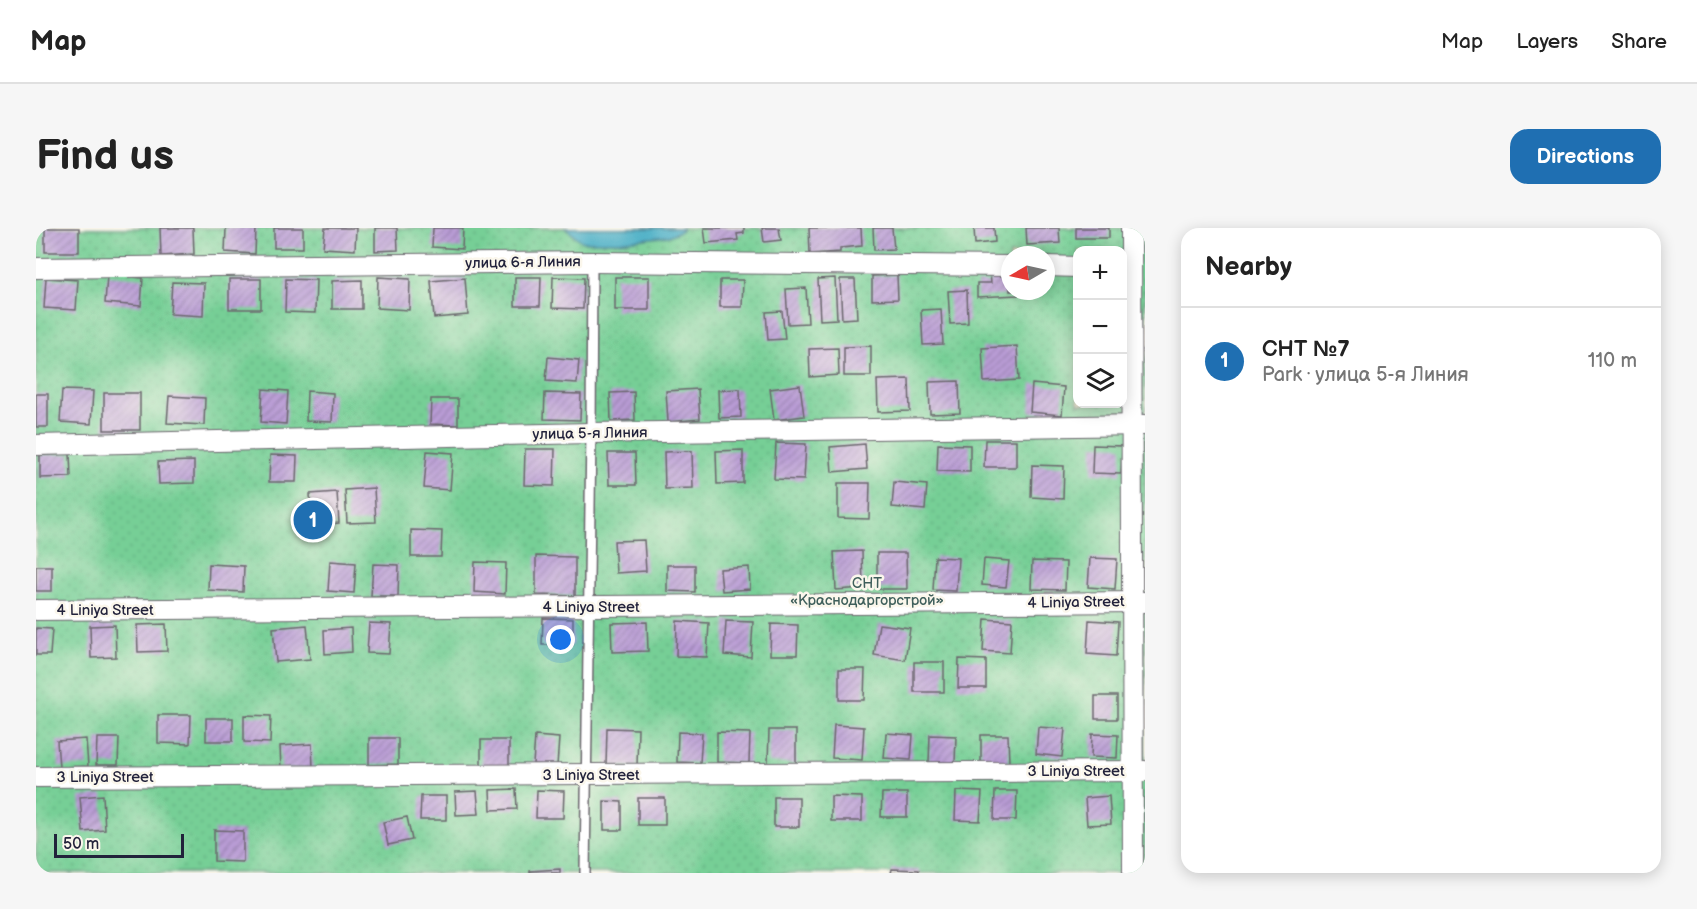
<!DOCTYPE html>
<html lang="en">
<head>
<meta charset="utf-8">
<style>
	:root { --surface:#fff; --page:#f6f6f6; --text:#222; --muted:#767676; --line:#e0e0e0; --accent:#1f6fb2 }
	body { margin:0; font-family:"Balsamiq Sans",sans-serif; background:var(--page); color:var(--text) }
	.controls { position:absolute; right:18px; top:18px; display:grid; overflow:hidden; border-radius:12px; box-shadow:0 3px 15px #0003 }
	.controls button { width:54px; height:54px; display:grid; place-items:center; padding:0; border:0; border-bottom:2px solid var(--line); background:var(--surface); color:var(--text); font:30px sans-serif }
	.compass { position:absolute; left:965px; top:18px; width:54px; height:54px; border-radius:50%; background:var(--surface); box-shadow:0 3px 15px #0003; rotate:261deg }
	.scale { position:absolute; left:18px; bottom:15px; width:130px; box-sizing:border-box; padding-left:6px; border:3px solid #22223b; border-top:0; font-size:16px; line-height:21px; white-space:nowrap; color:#22223b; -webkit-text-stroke:4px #fbf7ec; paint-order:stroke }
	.you { position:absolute; left:525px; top:412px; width:21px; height:21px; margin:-15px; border:4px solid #fff; border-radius:50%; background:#1a73e8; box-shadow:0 0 0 9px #1a73e833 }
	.badge { display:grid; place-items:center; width:39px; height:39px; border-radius:50%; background:var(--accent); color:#fff; font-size:20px; font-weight:700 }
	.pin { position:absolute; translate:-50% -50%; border:3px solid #fff; box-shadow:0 2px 6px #0006 }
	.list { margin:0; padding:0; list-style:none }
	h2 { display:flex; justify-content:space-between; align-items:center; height:78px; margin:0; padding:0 24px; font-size:26px }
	h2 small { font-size:20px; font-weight:400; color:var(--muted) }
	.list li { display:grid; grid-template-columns:39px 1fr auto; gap:18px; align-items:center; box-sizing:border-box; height:108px; padding:0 24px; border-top:2px solid var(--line) }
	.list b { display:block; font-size:22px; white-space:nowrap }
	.list p { margin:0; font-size:20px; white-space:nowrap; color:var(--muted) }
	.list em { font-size:20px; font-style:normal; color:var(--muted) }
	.icon { flex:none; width:33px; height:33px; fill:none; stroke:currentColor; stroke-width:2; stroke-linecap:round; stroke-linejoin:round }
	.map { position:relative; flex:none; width:1109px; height:645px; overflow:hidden; border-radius:18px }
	header { display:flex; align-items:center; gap:36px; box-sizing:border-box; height:84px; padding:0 30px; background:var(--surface); border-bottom:2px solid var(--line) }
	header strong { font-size:28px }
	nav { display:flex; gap:33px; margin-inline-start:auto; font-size:21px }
	.intro { display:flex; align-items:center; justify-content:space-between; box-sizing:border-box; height:144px; padding:0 36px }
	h1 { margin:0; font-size:42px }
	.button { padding:15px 27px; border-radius:18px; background:var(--accent); color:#fff; font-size:21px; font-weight:700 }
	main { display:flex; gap:36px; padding:0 36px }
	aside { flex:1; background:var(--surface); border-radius:18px; box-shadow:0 3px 15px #0003 }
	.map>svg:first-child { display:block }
</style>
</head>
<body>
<header>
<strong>Map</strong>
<nav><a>Map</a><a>Layers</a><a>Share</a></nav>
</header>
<div class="intro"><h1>Find us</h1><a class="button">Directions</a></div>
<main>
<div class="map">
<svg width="1109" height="645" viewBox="0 0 1109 645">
	<defs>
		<pattern id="garden-dots" width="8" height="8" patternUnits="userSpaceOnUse" patternTransform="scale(1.5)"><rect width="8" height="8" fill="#76cf96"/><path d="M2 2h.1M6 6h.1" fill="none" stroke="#66b182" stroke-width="1.8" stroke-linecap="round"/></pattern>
		<pattern id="building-hatch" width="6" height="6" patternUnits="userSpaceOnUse" patternTransform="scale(1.5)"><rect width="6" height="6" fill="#b99cd5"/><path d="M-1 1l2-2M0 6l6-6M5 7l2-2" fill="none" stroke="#967fae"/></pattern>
	</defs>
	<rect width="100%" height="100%" fill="#fbf7ec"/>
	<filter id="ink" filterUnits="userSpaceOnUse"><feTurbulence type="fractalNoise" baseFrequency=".0167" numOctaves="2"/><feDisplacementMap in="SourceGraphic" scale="12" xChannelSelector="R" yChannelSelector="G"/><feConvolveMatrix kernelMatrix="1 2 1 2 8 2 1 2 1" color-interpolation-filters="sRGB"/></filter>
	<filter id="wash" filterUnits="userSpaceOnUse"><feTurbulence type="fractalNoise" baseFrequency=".008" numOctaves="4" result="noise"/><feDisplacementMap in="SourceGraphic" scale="24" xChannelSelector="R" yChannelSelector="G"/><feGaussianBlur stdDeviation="1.35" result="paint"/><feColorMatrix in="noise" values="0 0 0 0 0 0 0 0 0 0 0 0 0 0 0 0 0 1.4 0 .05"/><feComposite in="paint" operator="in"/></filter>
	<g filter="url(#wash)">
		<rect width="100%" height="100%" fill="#f3e4c9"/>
		<!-- garden -->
		<path fill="url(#garden-dots)" stroke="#4c7868" stroke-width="1.5" fill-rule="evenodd" d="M0,0h1109v645h-1109zM1042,22h44v154h-44zM974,27h36v36h-36z"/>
		<!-- water -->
		<polygon fill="#46aec6" stroke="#346880" stroke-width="1.5" points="529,0 646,0 646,2 633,8 583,14 547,14"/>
		<g id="blocks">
			<!-- building -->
			<g fill="url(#building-hatch)">
				<rect x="9" y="0" width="34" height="24"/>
				<polygon points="124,0 157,0 158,26 125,28"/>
				<polygon points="190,0 220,0 219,26 189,24"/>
				<rect x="238" y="0" width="29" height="20"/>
				<polygon points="289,0 320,0 319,22 287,20"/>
				<polygon points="339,0 361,0 362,22 339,23"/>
				<polygon points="397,0 427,0 426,21 396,19"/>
				<polygon points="668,0 708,0 708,5 701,6 702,12 670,15"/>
				<polygon points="726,0 743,0 745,12 728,14"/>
				<polygon points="773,0 825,0 826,18 804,20 804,24 774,26"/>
				<polygon points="837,0 856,0 858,21 838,22"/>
				<polygon points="938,0 958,0 959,14 939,16"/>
				<polygon points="990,0 1023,0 1024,15 991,17"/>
				<rect x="1040" y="0" width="33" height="10"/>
				<polygon points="974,45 974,63 981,63 982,67 941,69 941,55 955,55 954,46"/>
				<polygon points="71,47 107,50 105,78 69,75"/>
				<polygon points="861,47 862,71 836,72 836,48"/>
				<polygon points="342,49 374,51 373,82 341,80"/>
				<polygon points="479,49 505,49 504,78 479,78"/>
				<polygon points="517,49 548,50 547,81 516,80"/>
				<rect x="579" y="49" width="34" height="33"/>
				<polygon points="10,50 42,52 40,82 8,80"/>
				<polygon points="429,50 432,87 398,90 395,53"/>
				<polygon points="799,50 801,91 784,92 782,51"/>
				<rect x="193" y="51" width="32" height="30"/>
				<polygon points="250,51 280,52 279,85 249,84"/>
				<polygon points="804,51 819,51 821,90 806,91"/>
				<polygon points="326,52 326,81 296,81 296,53"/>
				<polygon points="684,52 707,52 706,79 684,79"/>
				<polygon points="136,54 168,55 167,88 134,86"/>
				<polygon points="770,60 772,95 752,96 750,61"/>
				<polygon points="931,62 932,95 914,96 912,63"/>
				<polygon points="905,81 907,116 887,117 885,82"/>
				<polygon points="746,83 749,111 732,112 730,84"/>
				<polygon points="835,118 835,148 808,148 808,119"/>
				<polygon points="981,118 983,152 948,154 946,120"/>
				<polygon points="802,120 803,147 774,149 773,121"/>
				<polygon points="512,129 543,132 541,155 510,153"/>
				<polygon points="873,151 874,183 842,184 841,152"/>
				<polygon points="923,153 924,185 894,186 893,154"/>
				<polygon points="996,156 1028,159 1026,187 994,184"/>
				<polygon points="764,157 768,188 738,192 734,161"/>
				<polygon points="227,161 252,163 250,196 225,194"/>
				<polygon points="662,161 664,191 632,194 630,163"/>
				<polygon points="704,161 705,189 683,190 682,162"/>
				<polygon points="26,162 57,163 55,196 24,194"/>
				<polygon points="271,163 297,165 296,194 270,193"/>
				<polygon points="598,164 599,192 575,193 574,165"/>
				<rect x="68" y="165" width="36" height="37"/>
				<polygon points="509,165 545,166 544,192 508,191"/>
				<rect x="0" y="166" width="12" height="33"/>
				<polygon points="133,168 169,170 168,197 131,195"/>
				<polygon points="395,171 422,171 422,197 394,196"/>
				<polygon points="949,212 980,212 980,239 948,239"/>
				<polygon points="740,215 770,216 768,252 738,251"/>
				<polygon points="829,216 831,241 796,244 794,219"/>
				<polygon points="902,216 934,217 934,244 901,243"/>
				<polygon points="1057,217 1086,218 1085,246 1056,245"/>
				<polygon points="489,221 519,221 518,258 488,257"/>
				<polygon points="707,222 707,255 681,256 680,223"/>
				<polygon points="391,223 417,225 414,262 388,260"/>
				<polygon points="656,223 657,260 629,261 628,224"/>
				<polygon points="572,225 599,225 600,257 573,257"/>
				<polygon points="34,226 35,249 4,250 4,227"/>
				<polygon points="234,227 261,228 260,254 233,254"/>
				<polygon points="158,233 158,255 123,256 122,234"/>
				<polygon points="996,237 1028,238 1027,271 995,269"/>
				<polygon points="858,254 891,257 889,282 856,279"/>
				<polygon points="802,255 834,255 833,291 802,290"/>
				<polygon points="338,260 340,294 311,295 309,262"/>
				<polygon points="301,264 303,295 276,297 274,266"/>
				<polygon points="375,302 406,303 405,329 375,329"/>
				<polygon points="608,312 610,343 580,345 578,313"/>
				<polygon points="826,323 827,360 800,362 798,324"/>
				<polygon points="841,325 870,325 871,361 841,361"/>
				<polygon points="500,328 539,329 539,368 500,367"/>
				<polygon points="899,329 922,330 920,363 897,362"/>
				<polygon points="1054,330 1081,331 1079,361 1052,359"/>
				<polygon points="948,331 973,333 970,359 946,357"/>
				<polygon points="294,333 320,335 318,365 292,363"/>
				<polygon points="996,333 1030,334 1029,362 995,361"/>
				<polygon points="439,334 470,335 469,366 438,364"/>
				<polygon points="173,336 208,338 207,364 172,362"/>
				<polygon points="337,336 363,337 362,368 335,368"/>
				<polygon points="631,337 659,337 659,364 631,363"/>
				<rect x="0" y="338" width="16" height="25"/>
				<polygon points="713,339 714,361 686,363 684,341"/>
				<polygon points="507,390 537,391 537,417 506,417"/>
				<polygon points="949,391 976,393 974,425 947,423"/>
				<polygon points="1053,392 1082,394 1080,428 1051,426"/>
				<polygon points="641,393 673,395 671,429 640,428"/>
				<polygon points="690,393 717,394 715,429 688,427"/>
				<polygon points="611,394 612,423 576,424 575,395"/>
				<polygon points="333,395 355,396 353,426 331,425"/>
				<polygon points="130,396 131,423 102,424 101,397"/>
				<polygon points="735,396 762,397 761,427 734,427"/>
				<polygon points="843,396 874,400 869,432 838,427"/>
				<polygon points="79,397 80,429 55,430 54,398"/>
				<polygon points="271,397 274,431 240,434 237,400"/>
				<polygon points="0,400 16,401 14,427 0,427"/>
				<polygon points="315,400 316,424 289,426 288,402"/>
				<polygon points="923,431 950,432 950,460 922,460"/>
				<rect x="878" y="434" width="30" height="30"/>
				<polygon points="803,441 829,441 828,472 803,472"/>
				<rect x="1059" y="468" width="22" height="23"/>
				<polygon points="122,487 155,487 154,516 122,515"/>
				<polygon points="208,487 235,488 234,515 208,514"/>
				<rect x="170" y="490" width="27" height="23"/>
				<polygon points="798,497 828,499 826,532 796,530"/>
				<polygon points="1002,499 1029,501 1026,529 1000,526"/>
				<polygon points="571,500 602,501 601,539 570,538"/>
				<polygon points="733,502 760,502 760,536 732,535"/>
				<polygon points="642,504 666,505 664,535 641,534"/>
				<polygon points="681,504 714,505 713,535 681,534"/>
				<polygon points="850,505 877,507 875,532 848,530"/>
				<polygon points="1056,506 1082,507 1081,530 1055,529"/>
				<polygon points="894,507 920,508 919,535 893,534"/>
				<polygon points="945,507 972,507 973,534 945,534"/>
				<polygon points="499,508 523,510 521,538 497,536"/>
				<polygon points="61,510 83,510 82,537 60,537"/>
				<polygon points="333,510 362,510 362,536 333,537"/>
				<polygon points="50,511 52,538 23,539 21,513"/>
				<rect x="445" y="512" width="28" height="27"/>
				<polygon points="276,516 277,540 245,542 244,518"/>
				<polygon points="480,561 481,581 455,582 454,562"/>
				<polygon points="501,562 528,563 527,590 500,590"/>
				<polygon points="441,563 443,586 420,587 419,564"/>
				<polygon points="920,563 946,564 944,593 919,592"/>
				<polygon points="959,563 981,563 980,592 958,592"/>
				<polygon points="846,565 871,565 871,589 845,589"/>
				<polygon points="67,567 69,602 47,604 44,569"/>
				<polygon points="385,568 410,568 410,592 384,592"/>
				<polygon points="795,568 826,569 826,593 795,593"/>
				<polygon points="1073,568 1075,596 1051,597 1049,570"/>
				<rect x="738" y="569" width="25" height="30"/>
				<rect x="602" y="570" width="27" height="27"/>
				<polygon points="568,573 586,574 586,602 568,602"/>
				<polygon points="371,589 376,612 352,617 347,594"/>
				<polygon points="178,602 207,603 207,634 178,633"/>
				<polygon points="524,641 524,645 494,645 494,643"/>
				<polygon points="856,641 883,642 883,645 855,645"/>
			</g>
		</g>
	</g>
	<g filter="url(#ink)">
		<use href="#blocks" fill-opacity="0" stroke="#6b666d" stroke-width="1.5"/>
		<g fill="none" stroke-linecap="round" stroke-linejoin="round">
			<defs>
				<polyline id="service" points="549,645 555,205 556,34"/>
				<g id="minor">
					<polyline points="1095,0 1097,645"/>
					<polyline points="1010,38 1042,39"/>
					<polyline points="0,40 556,34 974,38"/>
					<polyline points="0,217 555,205 1109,197"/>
					<polyline points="0,382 1109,374"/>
					<polyline points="0,549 1109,543"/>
				</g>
			</defs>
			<!-- service casing -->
			<use href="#service" stroke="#6b666d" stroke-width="12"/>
			<!-- minor casing -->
			<use href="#minor" stroke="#6b666d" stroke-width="22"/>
			<!-- service -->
			<use href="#service" stroke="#fff" stroke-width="9"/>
			<!-- minor -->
			<use href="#minor" stroke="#fff" stroke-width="20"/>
		</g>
	</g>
	<g text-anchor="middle" stroke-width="5" stroke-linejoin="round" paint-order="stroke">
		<!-- street labels -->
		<g font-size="15" fill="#22223b" stroke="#fbf7ec">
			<text transform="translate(487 34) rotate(-1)" y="5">улица 6-я Линия</text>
			<text transform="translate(554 205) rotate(-1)" y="5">улица 5-я Линия</text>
			<text transform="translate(1040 374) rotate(-1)" y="5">4 Liniya Street</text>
			<text x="555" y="384">4 Liniya Street</text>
			<text x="69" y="387">4 Liniya Street</text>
			<text x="1040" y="548">3 Liniya Street</text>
			<text x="555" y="552">3 Liniya Street</text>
			<text x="69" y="554">3 Liniya Street</text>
		</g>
		<!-- park labels -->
		<g font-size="15" fill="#3f5f5b" stroke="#fbf7ec">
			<text x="831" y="360">СНТ<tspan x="831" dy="17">«Краснодаргорстрой»</tspan></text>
		</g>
	</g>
</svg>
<div class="controls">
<button>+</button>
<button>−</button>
<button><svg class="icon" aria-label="layers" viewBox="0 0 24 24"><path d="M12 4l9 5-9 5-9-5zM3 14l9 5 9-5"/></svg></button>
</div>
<svg class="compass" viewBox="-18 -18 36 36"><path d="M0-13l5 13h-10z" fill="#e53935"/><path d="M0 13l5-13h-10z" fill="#767676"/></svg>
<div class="scale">50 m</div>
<div class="you"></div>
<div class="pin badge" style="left:277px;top:292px">1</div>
</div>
<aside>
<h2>Nearby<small></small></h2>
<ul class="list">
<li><span class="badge">1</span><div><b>СНТ №7</b><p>Park · улица 5-я Линия</p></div><em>110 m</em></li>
</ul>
</aside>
</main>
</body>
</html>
